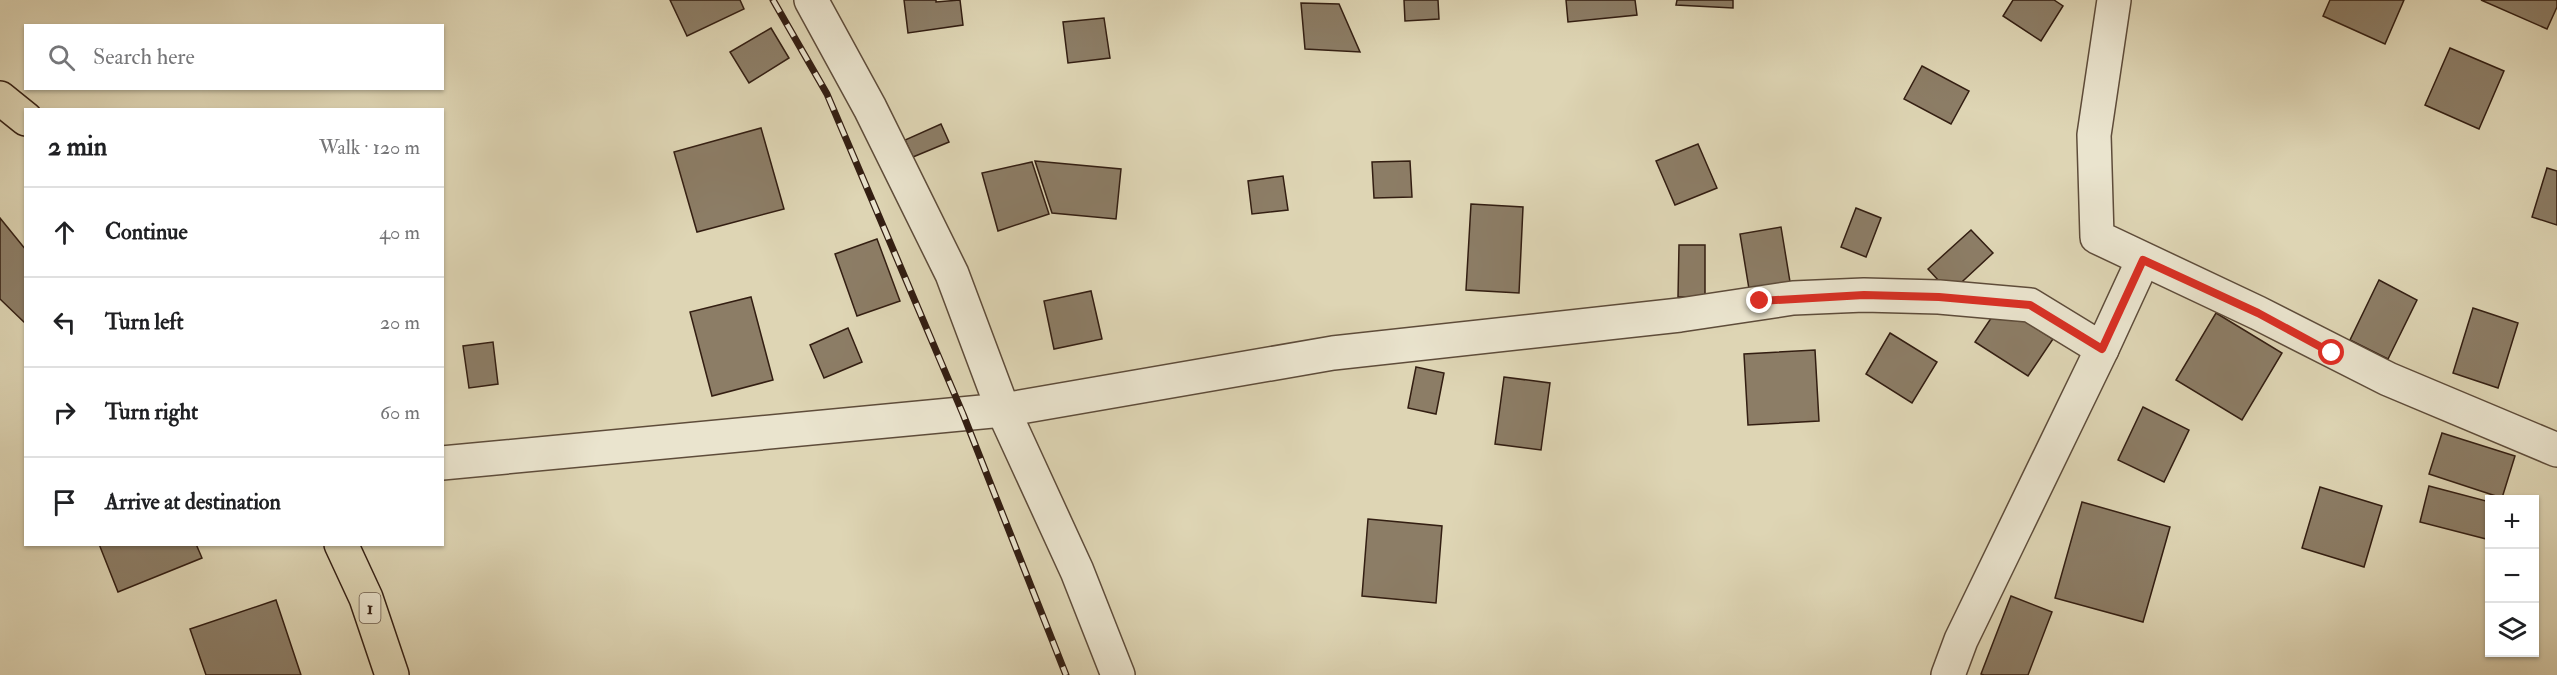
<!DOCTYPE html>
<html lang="en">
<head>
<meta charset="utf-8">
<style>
	:root { --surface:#fff; --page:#f6f6f6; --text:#202124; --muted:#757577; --line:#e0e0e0 }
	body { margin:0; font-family:"IM FELL Double Pica",serif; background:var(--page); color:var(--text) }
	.controls { position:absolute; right:18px; bottom:18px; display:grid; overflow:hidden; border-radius:0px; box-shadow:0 2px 4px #0004 }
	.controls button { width:54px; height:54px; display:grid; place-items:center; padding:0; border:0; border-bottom:2px solid var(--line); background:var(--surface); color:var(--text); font:30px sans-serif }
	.stop { position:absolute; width:18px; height:18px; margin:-14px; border:4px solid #d93025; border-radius:50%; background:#fff }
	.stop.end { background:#d93025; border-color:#fff; box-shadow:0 2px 6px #0008 }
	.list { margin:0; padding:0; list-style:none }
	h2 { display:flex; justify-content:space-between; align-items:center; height:78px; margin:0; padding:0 24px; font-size:26px }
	h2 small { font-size:20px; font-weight:400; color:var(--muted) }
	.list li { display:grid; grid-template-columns:39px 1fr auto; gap:18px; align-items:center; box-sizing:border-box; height:90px; padding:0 24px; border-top:2px solid var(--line) }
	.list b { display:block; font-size:22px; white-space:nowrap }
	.list em { font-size:20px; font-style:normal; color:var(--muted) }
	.icon { flex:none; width:33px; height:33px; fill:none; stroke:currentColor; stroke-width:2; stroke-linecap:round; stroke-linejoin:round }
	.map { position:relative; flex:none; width:2557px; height:675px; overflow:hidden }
	.search { position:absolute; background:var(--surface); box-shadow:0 2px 4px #0004; left:24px; top:24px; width:420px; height:66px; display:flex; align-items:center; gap:15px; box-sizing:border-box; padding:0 21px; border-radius:0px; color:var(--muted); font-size:22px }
	.panel { position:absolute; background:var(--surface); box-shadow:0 2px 4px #0004; left:24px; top:108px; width:420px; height:438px; border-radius:0px }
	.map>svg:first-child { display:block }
</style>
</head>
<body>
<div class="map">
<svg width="2557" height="675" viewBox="0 0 2557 675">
	<rect width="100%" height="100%" fill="#ded5b4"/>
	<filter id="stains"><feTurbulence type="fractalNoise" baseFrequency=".00333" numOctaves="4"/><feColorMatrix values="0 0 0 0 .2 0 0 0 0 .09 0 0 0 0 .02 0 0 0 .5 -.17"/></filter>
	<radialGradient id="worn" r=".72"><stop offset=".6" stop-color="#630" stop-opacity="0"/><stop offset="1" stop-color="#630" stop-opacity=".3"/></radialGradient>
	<!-- building -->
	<g fill="#8c7d66" stroke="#331e12" stroke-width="1.5">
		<polygon points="670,0 740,0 744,9 687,36"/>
		<polygon points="904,0 936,0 936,2 960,0 963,25 908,33"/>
		<polygon points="1404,0 1438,0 1439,19 1405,21"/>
		<polygon points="1566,0 1635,0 1637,15 1568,22"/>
		<polygon points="1677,0 1733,0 1733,8 1676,5"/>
		<polygon points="2013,0 2054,0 2063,6 2041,41 2003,16"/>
		<polygon points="2330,0 2404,0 2385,44 2323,16"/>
		<polygon points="2481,0 2557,0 2557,7 2547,29"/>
		<polygon points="1301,3 1339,4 1360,52 1305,49"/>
		<polygon points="1104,18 1110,58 1068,63 1063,22"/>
		<polygon points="771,28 789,58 749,83 730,52"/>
		<polygon points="2450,48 2504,71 2479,129 2425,105"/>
		<polygon points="1922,66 1969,91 1951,124 1904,99"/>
		<polygon points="941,124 949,142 913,157 905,140"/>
		<polygon points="761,128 784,209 697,232 674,152"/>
		<polygon points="1698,144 1717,188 1675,205 1656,161"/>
		<polygon points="1035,161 1121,169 1116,219 1052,213"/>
		<polygon points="1410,161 1412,197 1374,198 1372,162"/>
		<polygon points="1032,162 1049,214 998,231 982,173"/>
		<polygon points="2547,168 2557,171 2557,225 2532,217"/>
		<polygon points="1283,176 1288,210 1252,214 1248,181"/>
		<polygon points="1471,204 1523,207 1519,293 1466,290"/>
		<polygon points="1856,208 1881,218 1866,257 1841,247"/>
		<polygon points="0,218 26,250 26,324 0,299"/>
		<polygon points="1781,227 1791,288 1750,295 1740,234"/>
		<polygon points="1971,230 1993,253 1950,293 1928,269"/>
		<polygon points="877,239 900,301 857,316 835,254"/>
		<polygon points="1679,245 1705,245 1705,297 1678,297"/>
		<polygon points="2379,280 2417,300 2388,359 2350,340"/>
		<polygon points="1091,291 1102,339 1054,349 1044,301"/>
		<polygon points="751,297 773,380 712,396 690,312"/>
		<polygon points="2000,305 2053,339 2028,376 1975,342"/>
		<polygon points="2473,308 2518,323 2498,388 2453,373"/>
		<polygon points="2216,313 2282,353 2242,420 2176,380"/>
		<polygon points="848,328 862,362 824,378 810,345"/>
		<polygon points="1890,333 1937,362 1912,403 1866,374"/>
		<polygon points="493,342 498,384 469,388 463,346"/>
		<polygon points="1815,350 1819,421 1748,425 1744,354"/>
		<polygon points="1416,367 1444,373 1436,414 1408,408"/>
		<polygon points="1504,377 1550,383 1541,450 1495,444"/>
		<polygon points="2143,407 2189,430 2164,482 2118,460"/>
		<polygon points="2442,433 2515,456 2502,498 2429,474"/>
		<polygon points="2429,486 2490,502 2490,540 2420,522"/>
		<polygon points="2320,487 2382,506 2364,567 2302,548"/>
		<polygon points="2082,502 2170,527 2143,622 2055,598"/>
		<polygon points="1368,519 1442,526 1436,603 1362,596"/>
		<polygon points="99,544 196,544 202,558 118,592"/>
		<polygon points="2011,596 2052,612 2028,675 1984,675 1981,674"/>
		<polygon points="276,600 301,675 206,675 190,629"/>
	</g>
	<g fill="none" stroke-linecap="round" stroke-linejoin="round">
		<defs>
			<g id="minor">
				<polyline points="811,0 870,108 952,274 1003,410 1077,571 1118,675"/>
				<polyline points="2114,0 2094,135 2097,237 2258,313 2388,379 2557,450"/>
				<polyline points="442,463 1003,410 1333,353 1680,315 1793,298 1864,295 1939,297 2030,305 2102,349 2143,260"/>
				<polyline points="1948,675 1961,640 2102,349"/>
			</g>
			<g id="highway">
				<polyline points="0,98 26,119"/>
				<polyline points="341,544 366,598 392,675"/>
			</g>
		</defs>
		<!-- minor casing -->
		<use href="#minor" stroke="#5e4c3a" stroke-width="36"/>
		<!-- highway casing -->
		<use href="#highway" stroke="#331e12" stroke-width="36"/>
		<!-- minor -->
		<use href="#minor" stroke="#eae4ce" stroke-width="33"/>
		<!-- highway -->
		<use href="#highway" stroke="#ded5b4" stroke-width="33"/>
		<defs>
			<polyline id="rail" points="773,0 827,94 963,414 1066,675"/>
		</defs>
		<!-- rail casing -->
		<use href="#rail" stroke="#331e12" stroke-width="7"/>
		<!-- rail -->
		<use href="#rail" stroke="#eae4ce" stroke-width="4.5" stroke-dasharray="14" stroke-linecap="butt"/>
	</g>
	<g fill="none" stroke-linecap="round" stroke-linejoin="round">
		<!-- route -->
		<polyline stroke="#d93025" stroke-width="8" points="1760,301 1864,295 1939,297 2030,305 2102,349 2143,260 2258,313 2332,353"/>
	</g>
	<g text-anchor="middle" stroke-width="6" stroke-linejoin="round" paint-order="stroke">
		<!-- shield labels -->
		<rect fill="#eae4ce" stroke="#6a594a" stroke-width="1.5" x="359.5" y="593" width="21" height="30" rx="4.5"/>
		<g font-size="18" font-weight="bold" fill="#331e12">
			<text x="370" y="614">1</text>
		</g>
	</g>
	<rect width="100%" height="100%" filter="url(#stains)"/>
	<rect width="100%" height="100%" fill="url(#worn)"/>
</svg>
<div class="controls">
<button>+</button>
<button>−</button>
<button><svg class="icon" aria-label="layers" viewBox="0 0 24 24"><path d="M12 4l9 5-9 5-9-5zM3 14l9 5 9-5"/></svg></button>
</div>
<div class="stop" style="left:2332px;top:353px"></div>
<div class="stop end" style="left:1760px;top:301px"></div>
<div class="search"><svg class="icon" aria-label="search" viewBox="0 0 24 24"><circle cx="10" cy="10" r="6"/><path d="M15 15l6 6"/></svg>Search here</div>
<section class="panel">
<h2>2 min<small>Walk · 120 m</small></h2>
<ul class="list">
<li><svg class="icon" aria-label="ahead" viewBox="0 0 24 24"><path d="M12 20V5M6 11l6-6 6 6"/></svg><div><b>Continue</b></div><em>40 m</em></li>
<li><svg class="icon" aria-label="left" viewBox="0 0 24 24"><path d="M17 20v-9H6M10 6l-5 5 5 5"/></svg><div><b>Turn left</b></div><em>20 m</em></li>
<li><svg class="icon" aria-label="right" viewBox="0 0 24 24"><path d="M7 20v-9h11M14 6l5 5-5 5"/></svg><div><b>Turn right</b></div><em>60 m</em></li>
<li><svg class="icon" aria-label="arrive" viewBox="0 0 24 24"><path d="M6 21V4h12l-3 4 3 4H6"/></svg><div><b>Arrive at destination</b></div></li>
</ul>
</section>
</div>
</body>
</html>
